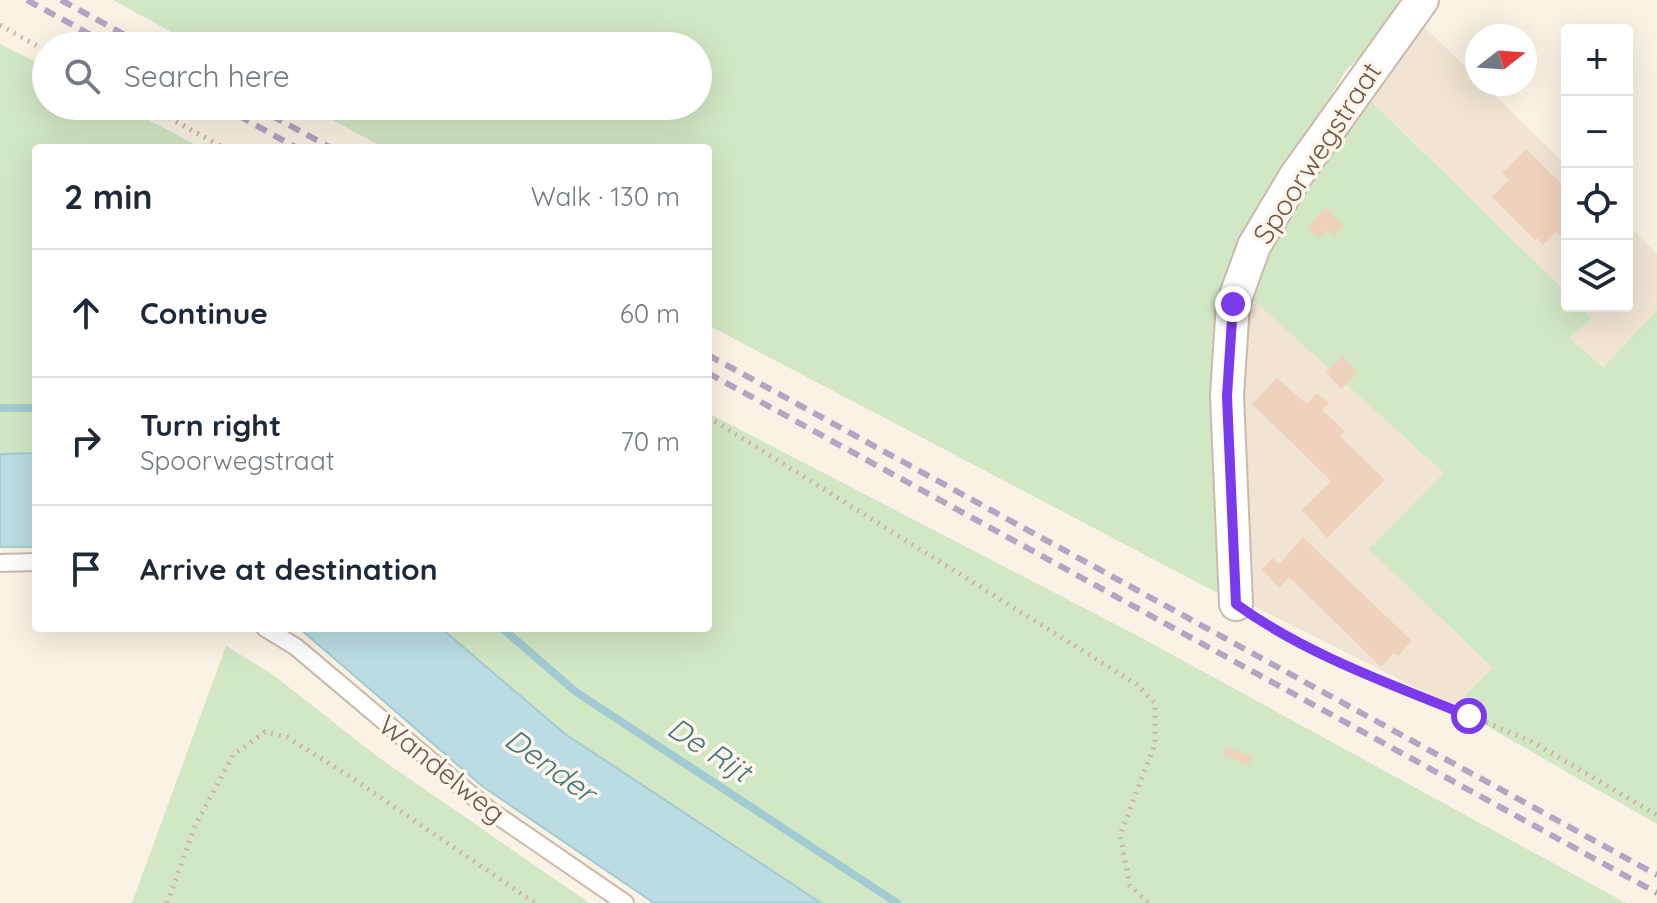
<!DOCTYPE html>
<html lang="en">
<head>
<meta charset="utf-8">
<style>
	:root { --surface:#fff; --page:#f2f2f3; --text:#1f2937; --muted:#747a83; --line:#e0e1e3 }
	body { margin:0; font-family:Quicksand,sans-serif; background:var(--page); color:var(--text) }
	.controls { position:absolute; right:24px; top:24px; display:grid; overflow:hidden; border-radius:8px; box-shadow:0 8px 32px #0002 }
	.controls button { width:72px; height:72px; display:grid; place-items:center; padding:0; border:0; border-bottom:2px solid var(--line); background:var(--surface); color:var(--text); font:40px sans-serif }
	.compass { position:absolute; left:1465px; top:24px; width:72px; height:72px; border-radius:50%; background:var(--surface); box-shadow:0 8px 32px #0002; rotate:73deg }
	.stop { position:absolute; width:24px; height:24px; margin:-18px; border:6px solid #7c3aed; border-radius:50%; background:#fff }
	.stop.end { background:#7c3aed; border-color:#fff; box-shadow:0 2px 8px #0008 }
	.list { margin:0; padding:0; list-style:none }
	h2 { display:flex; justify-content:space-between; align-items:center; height:104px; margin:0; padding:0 32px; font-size:34px }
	h2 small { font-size:26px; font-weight:400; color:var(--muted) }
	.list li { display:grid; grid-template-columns:52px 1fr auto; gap:24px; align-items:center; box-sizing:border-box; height:128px; padding:0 32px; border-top:2px solid var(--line) }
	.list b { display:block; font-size:30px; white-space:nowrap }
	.list p { margin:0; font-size:26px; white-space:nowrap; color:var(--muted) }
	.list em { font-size:26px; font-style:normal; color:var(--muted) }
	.icon { flex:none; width:44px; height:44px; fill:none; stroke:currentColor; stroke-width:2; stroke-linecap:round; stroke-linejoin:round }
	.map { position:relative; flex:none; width:1657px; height:903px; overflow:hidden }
	.search { position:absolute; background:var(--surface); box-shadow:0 8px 32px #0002; left:32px; top:32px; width:680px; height:88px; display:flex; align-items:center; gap:20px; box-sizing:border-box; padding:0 28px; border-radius:44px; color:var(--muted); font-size:30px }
	.panel { position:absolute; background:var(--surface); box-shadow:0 8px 32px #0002; left:32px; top:144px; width:680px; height:488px; border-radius:8px }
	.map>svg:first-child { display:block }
</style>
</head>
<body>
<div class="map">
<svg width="1657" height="903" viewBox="0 0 1657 903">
	<rect width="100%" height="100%" fill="#faf2e4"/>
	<!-- residential -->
	<g fill="#f1e4d3">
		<polygon points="1418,21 1477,78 1477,84 1483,84 1567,166 1567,293 1369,99"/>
		<polygon points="1627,224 1657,254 1657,310 1605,367 1569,338 1592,318 1580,306 1627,306"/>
		<polygon points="1249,296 1445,473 1370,549 1494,669 1454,707 1250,604 1237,395"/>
	</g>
	<!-- green -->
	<g fill="#d2e7c4">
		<polygon points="113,0 1409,0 1383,35 1346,70 1231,268 1227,598 708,325 708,148 384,148 307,106 698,106 698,46 197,46"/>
		<polygon points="0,44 46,67 46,106 122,106 202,148 36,148 36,453 0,454"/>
		<polygon points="1369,99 1567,293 1567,306 1580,306 1592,318 1569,338 1604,367 1657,310 1657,824 1454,707 1493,668 1369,549 1444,473 1249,296 1275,238"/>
		<polygon points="708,413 1138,636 1626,903 821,903 565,734 441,628 708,628"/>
		<polygon points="226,646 272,674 378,757 589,903 132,903"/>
	</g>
	<!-- water -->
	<g fill="#badce2" stroke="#a2cbd3" stroke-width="2">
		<polygon points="36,453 36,547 0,547 0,454"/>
		<polygon points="299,628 441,628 565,734 821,903 654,903 482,786"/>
	</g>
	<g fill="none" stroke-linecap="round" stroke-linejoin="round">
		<!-- stream -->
		<g stroke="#a2cbd3" stroke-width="8">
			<polyline points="0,408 36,408"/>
			<polyline points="502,628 576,692 897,903"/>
		</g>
	</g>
	<!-- building -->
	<g fill="#eed2be">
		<polygon points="1526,149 1567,189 1567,242 1556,232 1543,245 1537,238 1535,240 1492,197 1509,180 1502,173"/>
		<polygon points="1325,208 1344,225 1334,236 1327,230 1319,239 1307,228"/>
		<polygon points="1342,356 1358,372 1342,389 1326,373"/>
		<polygon points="1277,378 1307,404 1317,393 1329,403 1322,410 1345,431 1340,436 1385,480 1327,538 1302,510 1331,481 1252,404"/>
		<polygon points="1303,537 1412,641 1398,656 1394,653 1381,667 1289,577 1279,588 1262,569 1273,558 1279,564"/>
		<polygon points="1225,747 1252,756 1249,765 1223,755"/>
	</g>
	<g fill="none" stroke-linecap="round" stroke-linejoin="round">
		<defs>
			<g id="lane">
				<polyline points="0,563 36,562"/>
				<polyline points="265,628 296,647 488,809 625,903"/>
			</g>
			<polyline id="street" points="1236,604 1227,396 1233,304 1254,246 1295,177 1422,0"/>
		</defs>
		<!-- lane casing -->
		<use href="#lane" stroke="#cbbaac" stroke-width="20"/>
		<!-- street casing -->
		<use href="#street" stroke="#cbbaac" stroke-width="36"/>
		<!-- path -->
		<g stroke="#d2b5a1" stroke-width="5" stroke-dasharray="2 6" stroke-linecap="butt">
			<polyline points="0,25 46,51"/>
			<polyline points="148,106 224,148"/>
			<polyline points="708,417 1136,684 1155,703 1155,744 1120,835 1130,886 1148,903"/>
			<polyline points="1260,621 1357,670 1529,740 1657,815"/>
			<polyline points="167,903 195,826 233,755 265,732 287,737 346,774 535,903"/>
		</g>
		<!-- lane -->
		<use href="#lane" stroke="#fff" stroke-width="16"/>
		<!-- street -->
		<use href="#street" stroke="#fff" stroke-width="32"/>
		<!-- rail -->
		<g stroke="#b5a4c3" stroke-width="6" stroke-dasharray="12 8" stroke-linecap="butt">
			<polyline points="27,0 111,46"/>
			<polyline points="61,0 145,46"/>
			<polyline points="221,106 297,148"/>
			<polyline points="254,106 331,148"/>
			<polyline points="708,355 1657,875"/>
			<polyline points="708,373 1657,893"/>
		</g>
	</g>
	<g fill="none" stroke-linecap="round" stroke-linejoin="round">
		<!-- route -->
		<path stroke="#7c3aed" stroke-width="10" d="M1233,304l-6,92 9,208c69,50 154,80 233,112"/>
	</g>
	<g text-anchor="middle" stroke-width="7" stroke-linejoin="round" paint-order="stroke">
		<!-- street labels -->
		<g font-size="28" fill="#71594c" stroke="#fef6ea">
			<text transform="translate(1317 153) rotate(-57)" y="10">Spoorwegstraat</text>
			<text transform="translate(442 769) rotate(39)" y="10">Wandelweg</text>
		</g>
		<!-- water labels -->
		<g font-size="30" font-style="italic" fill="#477983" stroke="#fef6ea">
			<text transform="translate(709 750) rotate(33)" y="10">De Rijt</text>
			<text transform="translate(550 766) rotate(36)" y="10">Dender</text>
		</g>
	</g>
</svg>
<div class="controls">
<button>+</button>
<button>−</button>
<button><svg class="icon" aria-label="locate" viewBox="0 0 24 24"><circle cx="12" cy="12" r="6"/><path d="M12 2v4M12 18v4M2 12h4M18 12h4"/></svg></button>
<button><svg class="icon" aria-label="layers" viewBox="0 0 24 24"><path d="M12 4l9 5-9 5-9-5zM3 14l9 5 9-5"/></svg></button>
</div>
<svg class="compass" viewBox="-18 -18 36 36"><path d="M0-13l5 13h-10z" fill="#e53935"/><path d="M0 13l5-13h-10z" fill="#747a83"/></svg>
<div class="stop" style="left:1469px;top:716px"></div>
<div class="stop end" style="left:1233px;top:304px"></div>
<div class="search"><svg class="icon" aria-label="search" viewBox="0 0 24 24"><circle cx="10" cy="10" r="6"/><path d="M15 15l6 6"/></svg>Search here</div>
<section class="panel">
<h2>2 min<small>Walk · 130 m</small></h2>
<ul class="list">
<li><svg class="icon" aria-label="ahead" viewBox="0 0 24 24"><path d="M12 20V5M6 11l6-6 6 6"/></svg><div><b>Continue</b></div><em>60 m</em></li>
<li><svg class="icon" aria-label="right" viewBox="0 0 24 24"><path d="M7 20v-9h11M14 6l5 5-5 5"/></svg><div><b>Turn right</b><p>Spoorwegstraat</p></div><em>70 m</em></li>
<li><svg class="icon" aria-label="arrive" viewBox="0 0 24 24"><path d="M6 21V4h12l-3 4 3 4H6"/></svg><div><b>Arrive at destination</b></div></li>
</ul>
</section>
</div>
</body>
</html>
